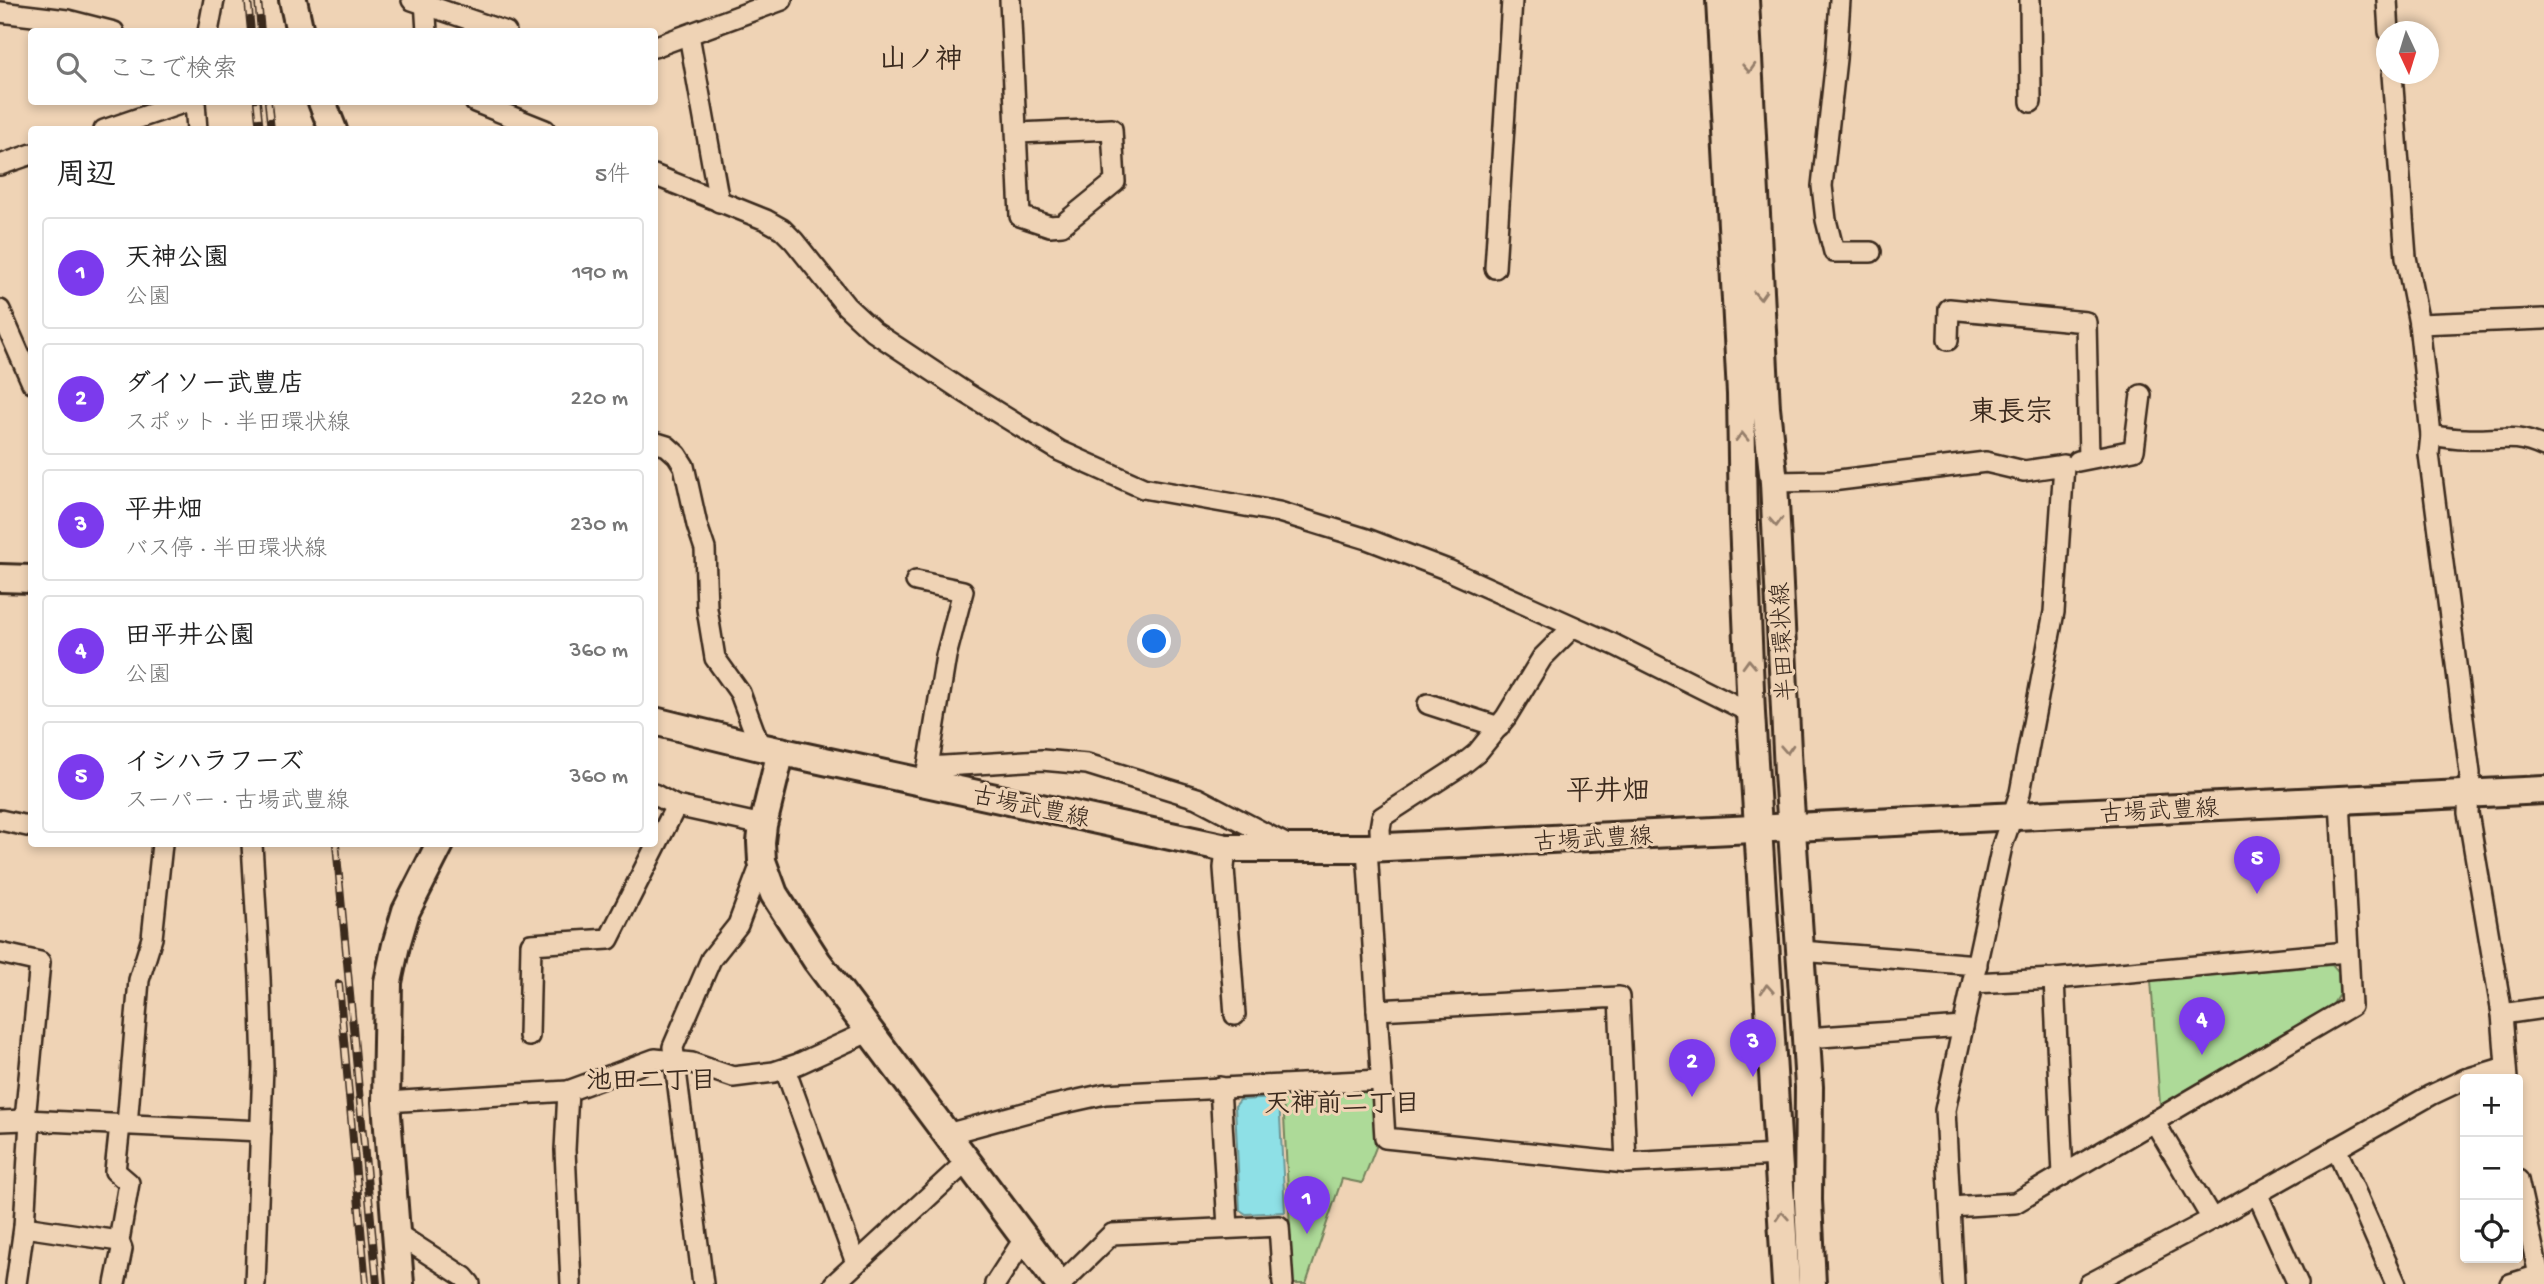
<!DOCTYPE html>
<html lang="ja">
<head>
<meta charset="utf-8">
<style>
	:root { --surface:#fff; --page:#f2f2f2; --text:#222; --muted:#767676; --line:#e0e0e0; --accent:#7c3aed }
	body { margin:0; font-family:"Gochi Hand","Klee One",sans-serif; background:var(--page); color:var(--text) }
	.controls { position:absolute; right:21px; bottom:21px; display:grid; overflow:hidden; border-radius:7px; box-shadow:0 4px 10px #0003 }
	.controls button { width:63px; height:63px; display:grid; place-items:center; padding:0; border:0; border-bottom:2px solid var(--line); background:var(--surface); color:var(--text); font:35px sans-serif }
	.compass { position:absolute; left:2376px; top:21px; width:63px; height:63px; border-radius:50%; background:var(--surface); box-shadow:0 4px 10px #0003; rotate:176deg }
	.you { position:absolute; left:1155px; top:642px; width:24px; height:24px; margin:-18px; border:5px solid #fff; border-radius:50%; background:#1a73e8; box-shadow:0 0 0 10px #1a73e833 }
	.badge { display:grid; place-items:center; width:46px; height:46px; border-radius:50%; background:var(--accent); color:#fff; font-size:23px; font-weight:700 }
	.pin { position:absolute; translate:-50% -58px; filter:drop-shadow(0 2px 4px #0008) }
	.pin::after { content:''; position:absolute; top:37px; width:24px; height:21px; background:inherit; clip-path:polygon(0 0,100% 0,50% 100%) }
	.list { margin:0; padding:0; list-style:none }
	h2 { display:flex; justify-content:space-between; align-items:center; height:91px; margin:0; padding:0 28px; font-size:30px }
	h2 small { font-size:23px; font-weight:400; color:var(--muted) }
	.list li { display:grid; grid-template-columns:46px 1fr auto; gap:21px; align-items:center; box-sizing:border-box; height:112px; margin:0 14px 14px; padding:0 14px; border:2px solid var(--line); border-radius:7px }
	.list b { display:block; font-size:26px; white-space:nowrap }
	.list p { margin:0; font-size:23px; white-space:nowrap; color:var(--muted) }
	.list em { font-size:23px; font-style:normal; color:var(--muted) }
	.icon { flex:none; width:38px; height:38px; fill:none; stroke:currentColor; stroke-width:2; stroke-linecap:round; stroke-linejoin:round }
	.map { position:relative; flex:none; width:2544px; height:1284px; overflow:hidden }
	.search { position:absolute; background:var(--surface); box-shadow:0 4px 10px #0003; left:28px; top:28px; width:630px; height:77px; display:flex; align-items:center; gap:18px; box-sizing:border-box; padding:0 24px; border-radius:7px; color:var(--muted); font-size:26px }
	.panel { position:absolute; background:var(--surface); box-shadow:0 4px 10px #0003; left:28px; top:126px; width:630px; height:721px; border-radius:7px }
	.map>svg:first-child { display:block }
</style>
</head>
<body>
<div class="map">
<svg width="2544" height="1284" viewBox="0 0 2544 1284">
	<rect width="100%" height="100%" fill="#efd3b5"/>
	<filter id="ink" filterUnits="userSpaceOnUse"><feTurbulence type="fractalNoise" baseFrequency=".0143" numOctaves="2"/><feDisplacementMap in="SourceGraphic" scale="14" xChannelSelector="R" yChannelSelector="G"/><feConvolveMatrix kernelMatrix="1 2 1 2 8 2 1 2 1" color-interpolation-filters="sRGB"/></filter>
	<g filter="url(#ink)">
		<!-- green -->
		<g fill="#adda98" stroke="#74825b" stroke-width="2">
			<polygon points="2332,965 2338,972 2339,994 2333,1004 2160,1105 2151,980"/>
			<polygon points="1364,1092 1372,1096 1376,1147 1362,1183 1342,1179 1306,1284 1293,1284 1283,1098"/>
		</g>
		<!-- water -->
		<polygon fill="#8ee0e6" stroke="#6d9796" stroke-width="2" points="1279,1098 1285,1212 1246,1214 1240,1210 1235,1106 1240,1100"/>
		<g fill="none" stroke-linecap="round" stroke-linejoin="round">
			<defs>
				<g id="street">
					<polyline points="412,0 506,32"/>
					<polyline points="425,0 427,32"/>
					<polyline points="1010,0 1020,216 1050,226 1062,225 1115,182 1112,129 1018,133"/>
					<polyline points="1840,0 1836,59 1822,186 1826,220 1834,252 1871,252"/>
					<polyline points="2030,0 2031,102"/>
					<polyline points="2387,0 2389,32"/>
					<polyline points="0,12 67,20 114,32"/>
					<polyline points="208,32 214,0"/>
					<polyline points="689,35 719,202"/>
					<polyline points="654,47 782,0"/>
					<polyline points="2392,74 2406,257 2419,324 2431,435 2429,454 2470,773 2468,813 2502,1014 2507,1079"/>
					<polyline points="195,102 197,130"/>
					<polyline points="475,102 545,130"/>
					<polyline points="104,130 186,102"/>
					<polyline points="0,165 32,154"/>
					<polyline points="654,175 766,220 782,229 794,241 846,306 874,332 966,393 1060,451 1143,488 1279,512 1367,539 1448,570 1615,645 1751,713"/>
					<polyline points="1495,268 1512,0"/>
					<polyline points="0,310 32,383"/>
					<polyline points="2419,324 2544,319"/>
					<polyline points="1948,340 1949,309 2086,322 2089,458"/>
					<path d="M2431,435c11,2 23,4 34,4 32,2 47,-7 79,8"/>
					<polyline points="654,442 667,446 677,455 684,466 697,525 705,549 707,609 715,658 740,693 760,747"/>
					<polyline points="2078,461 2134,450 2141,395"/>
					<polyline points="1774,482 1831,481 1986,462 2024,471 2064,465 2054,612 2020,793 2002,846 1945,1110 1954,1284"/>
					<polyline points="916,581 963,591 946,656 926,779"/>
					<polyline points="1428,704 1499,727"/>
					<polyline points="928,767 1042,760 1087,764 1197,798 1291,847"/>
					<polyline points="654,794 676,806 763,825"/>
					<polyline points="0,820 32,827"/>
					<polyline points="252,844 260,978 263,1066 255,1284"/>
					<polyline points="1226,848 1224,868 1235,1015"/>
					<polyline points="1367,848 1385,1138 1626,1163 1778,1155"/>
					<polyline points="1381,848 1380,829 1382,817 1462,765 1477,753 1506,717 1542,658 1572,628"/>
					<polyline points="1801,951 1977,965"/>
					<polyline points="0,953 40,962 25,1120"/>
					<polyline points="2054,979 2063,1175"/>
					<polyline points="1973,983 2054,979 2347,952"/>
					<polyline points="1377,1010 1619,997 1626,1163"/>
					<polyline points="2502,1014 2544,1008"/>
					<polyline points="529,1036 531,944 609,939 676,806"/>
					<polyline points="1806,1038 1963,1027"/>
					<polyline points="785,1069 856,1263"/>
					<polyline points="2466,1079 2505,1067"/>
					<polyline points="1220,1087 1228,1228"/>
					<polyline points="568,1091 565,1150 571,1284"/>
					<polyline points="386,1102 568,1091 655,1059 692,1063 733,1077 774,1072 798,1064 870,1031"/>
					<polyline points="0,1121 25,1120 261,1131"/>
					<polyline points="2154,1121 2212,1219"/>
					<polyline points="127,1125 139,980 152,938 162,844"/>
					<polyline points="947,1134 1046,1107 1105,1094 1381,1080"/>
					<polyline points="2336,1148 2396,1284"/>
					<polyline points="2518,1180 2541,1284"/>
					<polyline points="2257,1193 2298,1284"/>
					<polyline points="1951,1207 2015,1203 2351,1006 2340,801"/>
					<polyline points="24,1227 119,1241"/>
					<polyline points="396,1233 464,1277 470,1284"/>
					<polyline points="16,1284 24,1227 30,1120"/>
					<polyline points="115,1284 122,1249 119,1241 129,1183 115,1171 120,1125"/>
					<polyline points="703,1284 673,1047 711,959 738,925 762,861"/>
					<polyline points="834,1284 966,1162"/>
					<polyline points="995,1284 1024,1239"/>
					<polyline points="1061,1284 1112,1234 1279,1226 1283,1284"/>
					<polyline points="2089,1284 2212,1219 2431,1095 2465,1079"/>
					<polyline points="2510,1284 2539,1275"/>
				</g>
				<g id="secondary">
					<polyline points="293,0 300,32"/>
					<polyline points="1720,0 1741,394 1743,521 1751,713 1786,1284"/>
					<polyline points="1745,0 1766,408 1774,482 1788,772 1806,1038 1809,1087 1808,1200 1812,1284"/>
					<polyline points="322,102 333,130"/>
					<polyline points="0,578 32,579"/>
					<polyline points="654,721 760,747 1226,848 1367,848 2544,790"/>
					<polyline points="781,751 763,825 761,842 762,861 774,894 817,961 1059,1284"/>
					<polyline points="400,1284 386,1102 388,982 396,945 406,911 440,844"/>
				</g>
			</defs>
			<!-- street casing -->
			<use href="#street" stroke="#3b2a1e" stroke-width="24"/>
			<!-- secondary casing -->
			<use href="#secondary" stroke="#3b2a1e" stroke-width="32"/>
			<!-- street -->
			<use href="#street" stroke="#efd3b5" stroke-width="19"/>
			<!-- secondary -->
			<use href="#secondary" stroke="#efd3b5" stroke-width="26"/>
			<defs>
				<g id="rail">
					<polyline points="248,0 251,32"/>
					<polyline points="258,0 261,32"/>
					<polyline points="257,102 260,130"/>
					<polyline points="268,102 271,130"/>
					<polyline points="336,844 377,1284"/>
					<polyline points="339,984 366,1284"/>
				</g>
			</defs>
			<!-- rail casing -->
			<use href="#rail" stroke="#3b2a1e" stroke-width="8"/>
			<!-- rail -->
			<use href="#rail" stroke="#efd3b5" stroke-width="5" stroke-dasharray="16" stroke-linecap="butt"/>
		</g>
		<!-- one-way arrows -->
		<defs><path id="oneway-chevron" d="M-2-3.5L2.5 0L-2 3.5" fill="none" stroke-width="1.6" stroke-linecap="round" stroke-linejoin="round" transform="scale(1.75)"/></defs>
		<g stroke="#957e6a">
			<use href="#oneway-chevron" transform="translate(1749 68) rotate(87)"/>
			<use href="#oneway-chevron" transform="translate(1760 295) rotate(87)"/>
			<use href="#oneway-chevron" transform="translate(1742 437) rotate(-91)"/>
			<use href="#oneway-chevron" transform="translate(1776 522) rotate(87)"/>
			<use href="#oneway-chevron" transform="translate(1749 664) rotate(-92)"/>
			<use href="#oneway-chevron" transform="translate(1787 749) rotate(87)"/>
			<use href="#oneway-chevron" transform="translate(1767 989) rotate(-94)"/>
			<use href="#oneway-chevron" transform="translate(1782 1216) rotate(-94)"/>
		</g>
	</g>
	<g text-anchor="middle" stroke-width="6" stroke-linejoin="round" paint-order="stroke">
		<!-- street labels -->
		<g font-size="24" fill="#3b2a1e" stroke="#efd3b5">
			<text transform="translate(1782 642) rotate(-93)" y="8">半田環状線</text>
			<text transform="translate(1031 806) rotate(12)" y="8">古場武豊線</text>
			<text transform="translate(2159 810) rotate(-3)" y="8">古場武豊線</text>
			<text transform="translate(1593 838) rotate(-3)" y="8">古場武豊線</text>
		</g>
		<!-- neighbourhood labels -->
		<g font-size="26" font-weight="bold" fill="#3b2a1e" stroke="#efd3b5">
			<text x="651" y="1088">池田二丁目</text>
			<text x="1342" y="1111">天神前二丁目</text>
		</g>
		<!-- quarter labels -->
		<g font-size="28" font-weight="bold" fill="#3b2a1e" stroke="#efd3b5">
			<text x="921" y="67">山ノ神</text>
			<text x="2011" y="420">東長宗</text>
			<text x="1608" y="799">平井畑</text>
		</g>
	</g>
</svg>
<div class="controls">
<button>+</button>
<button>−</button>
<button><svg class="icon" aria-label="locate" viewBox="0 0 24 24"><circle cx="12" cy="12" r="6"/><path d="M12 2v4M12 18v4M2 12h4M18 12h4"/></svg></button>
</div>
<svg class="compass" viewBox="-18 -18 36 36"><path d="M0-13l5 13h-10z" fill="#e53935"/><path d="M0 13l5-13h-10z" fill="#767676"/></svg>
<div class="you"></div>
<div class="pin badge" style="left:1307px;top:1234px">1</div>
<div class="pin badge" style="left:1692px;top:1097px">2</div>
<div class="pin badge" style="left:1753px;top:1077px">3</div>
<div class="pin badge" style="left:2202px;top:1055px">4</div>
<div class="pin badge" style="left:2257px;top:894px">5</div>
<div class="search"><svg class="icon" aria-label="search" viewBox="0 0 24 24"><circle cx="10" cy="10" r="6"/><path d="M15 15l6 6"/></svg>ここで検索</div>
<section class="panel">
<h2>周辺<small>5件</small></h2>
<ul class="list">
<li><span class="badge">1</span><div><b>天神公園</b><p>公園</p></div><em>190 m</em></li>
<li><span class="badge">2</span><div><b>ダイソー武豊店</b><p>スポット · 半田環状線</p></div><em>220 m</em></li>
<li><span class="badge">3</span><div><b>平井畑</b><p>バス停 · 半田環状線</p></div><em>230 m</em></li>
<li><span class="badge">4</span><div><b>田平井公園</b><p>公園</p></div><em>360 m</em></li>
<li><span class="badge">5</span><div><b>イシハラフーズ</b><p>スーパー · 古場武豊線</p></div><em>360 m</em></li>
</ul>
</section>
</div>
</body>
</html>
